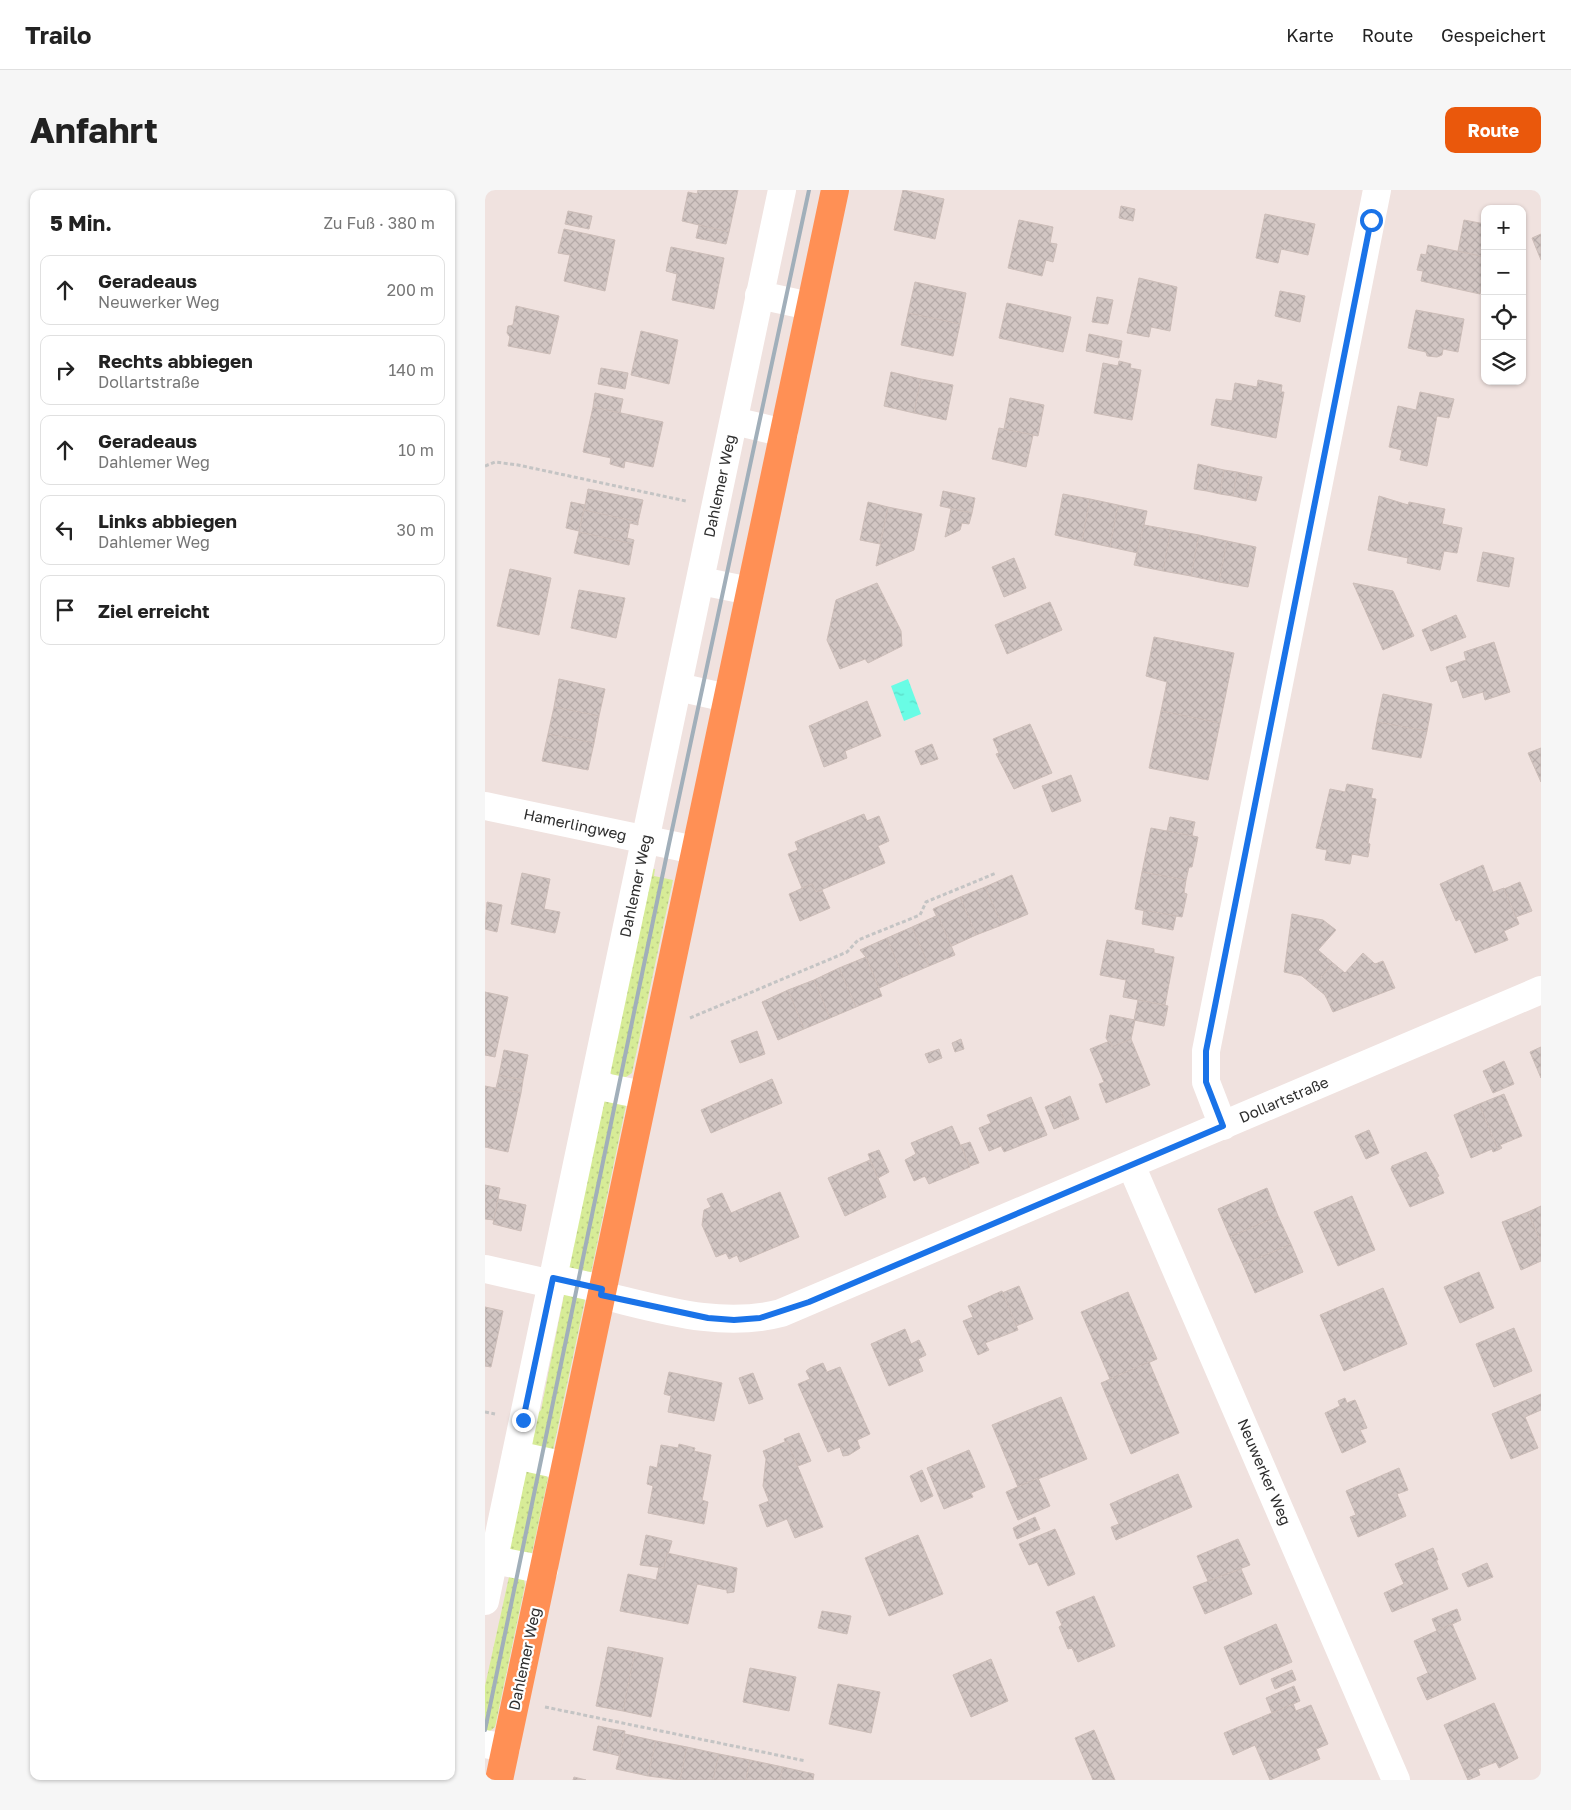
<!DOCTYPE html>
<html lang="de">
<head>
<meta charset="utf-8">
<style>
	:root { --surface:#fff; --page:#f6f6f6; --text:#222; --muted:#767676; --line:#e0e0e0; --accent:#ea580c }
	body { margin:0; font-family:"Golos Text",sans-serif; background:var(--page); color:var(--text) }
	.controls { position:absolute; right:15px; top:15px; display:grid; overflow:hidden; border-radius:10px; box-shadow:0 1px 4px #0004 }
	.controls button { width:45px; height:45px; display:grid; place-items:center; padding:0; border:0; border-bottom:1px solid var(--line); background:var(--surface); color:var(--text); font:25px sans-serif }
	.stop { position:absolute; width:15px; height:15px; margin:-11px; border:4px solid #1a73e8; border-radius:50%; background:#fff }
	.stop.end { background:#1a73e8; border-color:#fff; box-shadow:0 1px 5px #0008 }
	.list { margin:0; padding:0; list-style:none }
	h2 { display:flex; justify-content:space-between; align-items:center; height:65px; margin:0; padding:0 20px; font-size:21px }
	h2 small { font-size:16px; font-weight:400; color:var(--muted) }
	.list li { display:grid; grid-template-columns:32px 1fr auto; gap:15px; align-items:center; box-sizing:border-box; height:70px; margin:0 10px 10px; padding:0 10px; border:1px solid var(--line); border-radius:10px }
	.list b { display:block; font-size:19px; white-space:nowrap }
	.list p { margin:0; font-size:16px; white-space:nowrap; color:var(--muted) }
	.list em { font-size:16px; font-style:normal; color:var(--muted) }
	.icon { flex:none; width:28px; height:28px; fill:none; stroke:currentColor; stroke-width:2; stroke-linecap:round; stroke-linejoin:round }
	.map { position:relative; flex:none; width:1056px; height:1590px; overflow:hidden; border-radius:10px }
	header { display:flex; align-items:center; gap:30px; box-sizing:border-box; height:70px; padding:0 25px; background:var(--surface); border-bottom:1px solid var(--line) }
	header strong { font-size:24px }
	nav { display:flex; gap:28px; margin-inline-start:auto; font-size:18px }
	.intro { display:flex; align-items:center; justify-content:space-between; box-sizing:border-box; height:120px; padding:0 30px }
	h1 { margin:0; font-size:35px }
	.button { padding:12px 22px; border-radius:10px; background:var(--accent); color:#fff; font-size:18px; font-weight:700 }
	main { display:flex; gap:30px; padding:0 30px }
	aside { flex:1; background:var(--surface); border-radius:10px; box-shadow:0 1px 4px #0004 }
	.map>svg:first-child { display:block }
</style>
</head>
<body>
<header>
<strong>Trailo</strong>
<nav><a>Karte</a><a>Route</a><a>Gespeichert</a></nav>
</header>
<div class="intro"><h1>Anfahrt</h1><a class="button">Route</a></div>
<main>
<aside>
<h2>5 Min.<small>Zu Fuß · 380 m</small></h2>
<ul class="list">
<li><svg class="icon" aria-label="ahead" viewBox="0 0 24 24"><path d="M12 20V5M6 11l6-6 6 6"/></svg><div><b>Geradeaus</b><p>Neuwerker Weg</p></div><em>200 m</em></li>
<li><svg class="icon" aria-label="right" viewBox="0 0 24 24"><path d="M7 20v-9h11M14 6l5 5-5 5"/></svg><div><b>Rechts abbiegen</b><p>Dollartstraße</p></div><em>140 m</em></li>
<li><svg class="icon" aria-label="ahead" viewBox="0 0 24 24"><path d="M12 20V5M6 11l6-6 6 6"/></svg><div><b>Geradeaus</b><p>Dahlemer Weg</p></div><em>10 m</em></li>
<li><svg class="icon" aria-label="left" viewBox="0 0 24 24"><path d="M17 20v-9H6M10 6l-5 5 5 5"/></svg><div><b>Links abbiegen</b><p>Dahlemer Weg</p></div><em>30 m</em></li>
<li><svg class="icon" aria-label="arrive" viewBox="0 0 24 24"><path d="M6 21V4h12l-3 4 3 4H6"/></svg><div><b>Ziel erreicht</b></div></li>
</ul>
</aside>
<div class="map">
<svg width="1056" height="1590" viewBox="0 0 1056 1590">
	<defs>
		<pattern id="grass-dots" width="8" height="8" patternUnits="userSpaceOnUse" patternTransform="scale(1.25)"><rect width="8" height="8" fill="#d7ec97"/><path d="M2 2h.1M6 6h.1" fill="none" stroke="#b9cb82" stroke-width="1.8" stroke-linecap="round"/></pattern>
		<pattern id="water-ripples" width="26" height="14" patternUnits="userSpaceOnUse" patternTransform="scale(1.25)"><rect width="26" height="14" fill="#69fce5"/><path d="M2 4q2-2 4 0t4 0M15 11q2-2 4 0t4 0" fill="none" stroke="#5bd8c5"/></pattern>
		<pattern id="building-cross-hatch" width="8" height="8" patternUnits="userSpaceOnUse" patternTransform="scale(1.25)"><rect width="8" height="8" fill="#d2c6c3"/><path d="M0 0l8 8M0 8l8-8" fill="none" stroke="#b5aaa8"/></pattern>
	</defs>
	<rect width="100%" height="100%" fill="#f0e2df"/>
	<!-- grass -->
	<g fill="url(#grass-dots)">
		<polygon points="162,678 170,679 169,686 188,690 147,883 141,887 128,886 124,881"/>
		<polygon points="120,909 141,915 106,1083 80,1078"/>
		<polygon points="88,1103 96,1105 100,1110 68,1260 42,1254 51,1225 56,1220 79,1105"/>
		<polygon points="40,1280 59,1282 63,1288 47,1363 24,1360"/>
		<polygon points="24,1387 39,1389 40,1395 10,1537 0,1545 0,1496"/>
	</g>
	<!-- water -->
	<polygon fill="url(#water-ripples)" points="423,489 436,524 419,531 406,496"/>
	<!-- building -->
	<g fill="url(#building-cross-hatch)" stroke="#ccbdb8">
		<polygon points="213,0 253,0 244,42 197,31 203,2 212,4"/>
		<polygon points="418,0 459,9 450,49 409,40"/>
		<polygon points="636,16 650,19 648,31 634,28"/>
		<polygon points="83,21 107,26 104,39 80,34"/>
		<polygon points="780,24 830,34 823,65 796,59 793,73 771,68"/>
		<polygon points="534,30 568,37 565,53 572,54 568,72 561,70 557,86 523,78"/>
		<polygon points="979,30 1000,34 1000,67 973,61"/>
		<polygon points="214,35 244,42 241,54 211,48"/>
		<polygon points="79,39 130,50 120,101 79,91 85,65 73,63"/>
		<polygon points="1056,44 1056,70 1047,48"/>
		<polygon points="943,55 1000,67 995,104 936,91 938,81 932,80 936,64 941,65"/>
		<polygon points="186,57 239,68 229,119 187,110 192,84 181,81"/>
		<polygon points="654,88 692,97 685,141 666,137 664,147 642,143"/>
		<polygon points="430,92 481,103 475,134 423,123"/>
		<polygon points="795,101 820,106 815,132 790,126"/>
		<polygon points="612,107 628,110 623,134 607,132"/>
		<polygon points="522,113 586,127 578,162 514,148"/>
		<polygon points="31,116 74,126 65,164 23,156 25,147 22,143 23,136 28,135"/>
		<polygon points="931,120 979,129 973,162 958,159 957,165 952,167 942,166 941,162 923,158"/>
		<polygon points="423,123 475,134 468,166 416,155"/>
		<polygon points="156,141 193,150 184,194 146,185"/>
		<polygon points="604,144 637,151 634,168 601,161"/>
		<polygon points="634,171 646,174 645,178 656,180 647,230 609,223 618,173 633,176"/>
		<polygon points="116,178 143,183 140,199 113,194"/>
		<polygon points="406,182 436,189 429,223 399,216"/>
		<polygon points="436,189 468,195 461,230 429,223"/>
		<polygon points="773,190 797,195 796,202 799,202 791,248 726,235 731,209 747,211 750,193 772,197"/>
		<polygon points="935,202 969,209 964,228 952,226 942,276 915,270 917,260 904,257 913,216 931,220"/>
		<polygon points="110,203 138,209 135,223 108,217"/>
		<polygon points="525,208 559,215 553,246 519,239"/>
		<polygon points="108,217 178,232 168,277 140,271 139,278 125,274 126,268 98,262"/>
		<polygon points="514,238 548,245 541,277 507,269"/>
		<polygon points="713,274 726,277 722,301 709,299"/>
		<polygon points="726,277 739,280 735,304 722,301"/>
		<polygon points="739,280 752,282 748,306 735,304"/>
		<polygon points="752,282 765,285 761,309 748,306"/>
		<polygon points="765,285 777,287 771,311 761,309"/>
		<polygon points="103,299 158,310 153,332 99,320"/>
		<polygon points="458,301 490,308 487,323 455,316"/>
		<polygon points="578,304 605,309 597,351 570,345"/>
		<polygon points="894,306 923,315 924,312 960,319 957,334 977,338 972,363 959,361 955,380 922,373 923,368 883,360"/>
		<polygon points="605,309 633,315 625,357 597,351"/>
		<polygon points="86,312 100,315 94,341 81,338"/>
		<polygon points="383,312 403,317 395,354 375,350"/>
		<polygon points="633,315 662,321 653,363 625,357"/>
		<polygon points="403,317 437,324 429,360 391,376"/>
		<polygon points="466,319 487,323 484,334 477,333 475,340 460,347"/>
		<polygon points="99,320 153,332 153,335 145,333 142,348 149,350 148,354 94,342"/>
		<polygon points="659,335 686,340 678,381 649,375"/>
		<polygon points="686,340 714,345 706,386 678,381"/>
		<polygon points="94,342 148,354 144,375 89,363"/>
		<polygon points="714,345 742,351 734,392 706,386"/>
		<polygon points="742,351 771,357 763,397 734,392"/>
		<polygon points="998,362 1029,368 1024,397 992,391"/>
		<polygon points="529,368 541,398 519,407 507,377"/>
		<polygon points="25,379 66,388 54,445 12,436"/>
		<polygon points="392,393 416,441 417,456 383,473 380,469 355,479 342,450 351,410"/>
		<polygon points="868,393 908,401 929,446 898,460"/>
		<polygon points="94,400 140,408 131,448 86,438"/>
		<polygon points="565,412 577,440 522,464 510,435"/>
		<polygon points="971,425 981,447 946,461 937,440"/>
		<polygon points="669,447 749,463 735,533 676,521 682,492 661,486"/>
		<polygon points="1009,452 1025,502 1000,510 998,502 978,508 972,490 966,492 961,477 981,470 979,462"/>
		<polygon points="74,489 120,499 114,526 69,517"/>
		<polygon points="898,504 947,514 942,541 892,532"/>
		<polygon points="382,511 396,546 360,561 362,568 339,577 324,536"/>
		<polygon points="69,517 114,526 109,553 63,544"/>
		<polygon points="676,521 735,533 723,590 664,578"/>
		<polygon points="892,532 942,541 936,568 887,559"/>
		<polygon points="545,534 567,583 529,599 511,564 514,563 508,549"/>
		<polygon points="63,544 109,553 103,580 57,571"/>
		<polygon points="447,554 453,569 436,575 430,561"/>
		<polygon points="1056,558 1056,592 1043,563"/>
		<polygon points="586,585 596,611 567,622 557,596"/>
		<polygon points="862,594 888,599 886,608 891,609 883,653 885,654 883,667 867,664 865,674 840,670 842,660 831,658 845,599 860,602"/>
		<polygon points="379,624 382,631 394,626 404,651 393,656 400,673 331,702 327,694 317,698 303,664 313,660 310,652"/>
		<polygon points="685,627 710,632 707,646 682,641"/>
		<polygon points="666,638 713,647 707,677 704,677 701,690 657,682"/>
		<polygon points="998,675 1008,702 1019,698 1034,734 1019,741 1023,750 990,763 975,729 971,731 955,694"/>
		<polygon points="657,682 701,690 699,703 702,704 697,727 650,719"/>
		<polygon points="37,683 65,689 59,719 75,722 70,743 26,734"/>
		<polygon points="527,685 543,724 517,735 500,697"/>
		<polygon points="1035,692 1047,721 1031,727 1019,699"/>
		<polygon points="327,694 331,702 337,700 345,718 315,731 304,704"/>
		<polygon points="500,697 517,735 491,745 475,707"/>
		<polygon points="475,707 491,745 467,756 448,719"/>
		<polygon points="2,712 17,715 12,742 0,739"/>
		<polygon points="659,720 691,726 688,740 657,734"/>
		<polygon points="807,724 838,730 851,740 833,760 848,773 829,796 817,786 799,782"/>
		<polygon points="451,726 453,726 470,765 444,776 427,737"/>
		<polygon points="427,737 444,776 418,787 402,748"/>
		<polygon points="402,748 418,787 394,798 381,767 375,760"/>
		<polygon points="622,750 669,759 669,763 689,767 680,815 638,807 641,790 615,785"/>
		<polygon points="878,763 890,774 898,771 910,798 848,822 840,805 829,796 848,773 860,783"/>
		<polygon points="381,767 397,806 371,817 354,778"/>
		<polygon points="354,778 371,817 345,828 329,790"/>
		<polygon points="329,790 345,828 319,839 303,800"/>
		<polygon points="303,800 319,839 293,850 277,812"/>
		<polygon points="0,802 23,807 10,867 0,865"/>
		<polygon points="653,810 683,816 679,836 649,830"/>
		<polygon points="625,825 650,830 646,849 627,857 621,848"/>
		<polygon points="272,841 280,864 255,873 246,851"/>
		<polygon points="476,849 479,859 470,862 467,853"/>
		<polygon points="646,849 665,895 621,913 614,894 619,892 605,859 625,851 627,857"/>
		<polygon points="1056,857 1056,888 1045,862"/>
		<polygon points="454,859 457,868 444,873 440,864"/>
		<polygon points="19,860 43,865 38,890 14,885"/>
		<polygon points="1019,871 1029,894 1008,903 998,881"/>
		<polygon points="14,885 38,890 36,903 11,898"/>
		<polygon points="287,889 297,913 226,943 216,920"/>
		<polygon points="0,896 36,903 23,962 0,957"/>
		<polygon points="1019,904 1037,946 1015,955 1017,958 1013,960 994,914"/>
		<polygon points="585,906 594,929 581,934 572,912"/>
		<polygon points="546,907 562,945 519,962 516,956 504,961 494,938 506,933 502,925"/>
		<polygon points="572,912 581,934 569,939 560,917"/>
		<polygon points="994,914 1013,960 1008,962 1007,959 986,968 969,925"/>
		<polygon points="467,936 485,977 444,994 440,986 429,991 420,970 431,964 426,953"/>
		<polygon points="884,940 894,963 881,969 870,946"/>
		<polygon points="485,952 494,973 485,976 476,955"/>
		<polygon points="394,960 404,982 393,988 383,964"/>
		<polygon points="941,962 954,986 952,987 959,1003 925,1017 906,979 907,976"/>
		<polygon points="385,970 401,1007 360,1026 343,988"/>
		<polygon points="0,995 15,998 9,1030 0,1029"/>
		<polygon points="782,998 793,1026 745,1047 733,1019"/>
		<polygon points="295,1002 314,1047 255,1072 252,1065 244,1069 241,1063 231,1067 217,1035 219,1020 226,1017 222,1009 237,1003 246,1023"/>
		<polygon points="867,1006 890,1060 853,1076 829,1022"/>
		<polygon points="13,1009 41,1015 36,1041 8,1034"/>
		<polygon points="1056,1016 1056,1053 1043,1022"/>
		<polygon points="1043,1022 1056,1053 1056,1071 1036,1080 1017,1032"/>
		<polygon points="793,1026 806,1054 758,1075 745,1047"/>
		<polygon points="806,1054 818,1082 770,1103 758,1075"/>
		<polygon points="994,1082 1009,1118 975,1133 959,1097"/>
		<polygon points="534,1096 548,1129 531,1136 517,1103"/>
		<polygon points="898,1098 922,1154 859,1181 835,1125"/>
		<polygon points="517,1101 533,1140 500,1153 504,1160 493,1165 478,1131 488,1127 483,1116"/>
		<polygon points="643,1102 672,1169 625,1189 596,1122"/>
		<polygon points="0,1117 18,1121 6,1177 0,1176"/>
		<polygon points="1029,1138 1047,1181 1009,1197 991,1154"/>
		<polygon points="420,1139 426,1154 434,1150 441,1165 433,1169 438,1181 404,1196 386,1154"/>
		<polygon points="664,1172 694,1243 646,1264 616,1193"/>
		<polygon points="338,1173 342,1182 355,1177 385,1244 372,1250 375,1258 364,1265 358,1266 355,1257 343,1262 313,1194 325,1189 321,1181 325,1178"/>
		<polygon points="184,1182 237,1193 229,1231 183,1222 186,1206 179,1204"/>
		<polygon points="268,1183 278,1209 264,1214 254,1188"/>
		<polygon points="1056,1204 1056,1220 1040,1227 1053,1258 1026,1269 1007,1224"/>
		<polygon points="576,1207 602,1269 533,1297 507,1235"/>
		<polygon points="860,1208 862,1213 870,1210 882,1238 875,1240 881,1252 857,1263 840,1223 855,1216 853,1211"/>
		<polygon points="314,1243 326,1271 313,1276 299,1249"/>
		<polygon points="302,1251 338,1337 310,1348 302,1329 282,1337 274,1315 284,1311 278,1296 281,1269 278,1261"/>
		<polygon points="194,1254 210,1258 209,1261 226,1265 217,1310 223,1312 219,1334 163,1323 168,1296 162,1294 165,1276 172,1278 176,1255 193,1258"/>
		<polygon points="484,1260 500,1297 486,1303 488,1307 459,1319 442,1278"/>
		<polygon points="914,1278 923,1300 912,1304 921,1326 873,1347 865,1327 871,1325 861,1301"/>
		<polygon points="437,1280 448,1306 436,1312 425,1286"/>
		<polygon points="693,1284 707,1317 631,1350 626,1337 634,1334 625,1314"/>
		<polygon points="553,1288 565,1316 533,1330 521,1302"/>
		<polygon points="550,1327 555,1339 532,1349 528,1338"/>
		<polygon points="570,1339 590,1384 563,1396 552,1372 544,1375 534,1354"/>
		<polygon points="161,1345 187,1351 179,1378 155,1375"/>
		<polygon points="433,1345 458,1404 404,1426 380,1368"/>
		<polygon points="753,1349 765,1375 723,1391 712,1366"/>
		<polygon points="948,1358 953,1370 951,1370 963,1399 907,1422 899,1403 919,1394 910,1374"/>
		<polygon points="182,1363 252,1378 249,1402 242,1403 242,1400 212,1394 203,1434 135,1421 143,1384 171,1390 174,1377 179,1378"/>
		<polygon points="1002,1373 1008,1387 983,1397 977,1384"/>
		<polygon points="756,1379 767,1404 720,1424 708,1397"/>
		<polygon points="609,1406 630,1456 593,1472 587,1458 583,1459 574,1437 577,1435 571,1422"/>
		<polygon points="972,1419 976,1430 952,1441 947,1429"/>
		<polygon points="337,1421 366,1426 362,1444 333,1438"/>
		<polygon points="791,1434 807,1472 755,1495 739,1457"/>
		<polygon points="967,1434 991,1489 942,1510 932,1488 943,1483 929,1451"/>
		<polygon points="123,1457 150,1462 138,1521 111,1516"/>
		<polygon points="150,1462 178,1468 166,1527 138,1521"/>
		<polygon points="506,1469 523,1511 486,1527 468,1485"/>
		<polygon points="265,1478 311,1487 304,1521 258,1512"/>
		<polygon points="807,1480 811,1490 790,1499 786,1489"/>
		<polygon points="353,1494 395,1502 386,1543 344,1534"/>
		<polygon points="809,1496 815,1511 787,1523 781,1508"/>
		<polygon points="1009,1513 1033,1568 1014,1578 1011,1572 993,1579 995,1585 983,1590 959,1535"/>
		<polygon points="808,1514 811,1521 826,1515 843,1554 831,1559 835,1569 785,1590 770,1555 748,1565 739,1543"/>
		<polygon points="113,1536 127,1539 122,1563 108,1560"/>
		<polygon points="127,1539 140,1541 135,1566 122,1563"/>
		<polygon points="609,1540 630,1590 608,1590 590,1548"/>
		<polygon points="140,1544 171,1551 163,1586 131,1579"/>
		<polygon points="171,1551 202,1557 195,1590 163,1586"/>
		<polygon points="202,1557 234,1564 228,1590 195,1590"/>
		<polygon points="234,1564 265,1570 261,1590 228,1590"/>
		<polygon points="265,1570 298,1577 295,1590 261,1590"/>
		<polygon points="298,1577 329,1584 328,1590 295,1590"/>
		<polygon points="89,1587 101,1590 88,1590"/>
	</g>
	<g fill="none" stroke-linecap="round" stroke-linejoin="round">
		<!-- path -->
		<g stroke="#c4c4c4" stroke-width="3" stroke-dasharray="4 2.5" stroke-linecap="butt">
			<polyline points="0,276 10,272 33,275 201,311"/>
			<polyline points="205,828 362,762 373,750 435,725 441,712 511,683"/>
			<polyline points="0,1222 10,1224"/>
			<polyline points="60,1517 321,1571"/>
		</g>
		<!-- minor -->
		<g stroke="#fff" stroke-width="28">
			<polyline points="274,105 325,116"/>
			<polyline points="249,231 299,243"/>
			<polyline points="216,391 265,401"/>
			<polyline points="193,497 242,508"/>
			<polyline points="0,616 210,660"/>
			<polyline points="109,895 158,905"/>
			<polyline points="738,936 721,892 721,861 892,0"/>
			<polyline points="646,975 911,1590"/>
			<polyline points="0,1079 67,1094"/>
			<polyline points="68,1088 117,1099"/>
			<path d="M116,1105c59,14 120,34 180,18l760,-323"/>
			<polyline points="31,1265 80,1276"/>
			<polyline points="9,1370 59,1380"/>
			<polyline points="0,1411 297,0"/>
			<polyline points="0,1554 21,1558"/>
		</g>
		<!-- major -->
		<polyline stroke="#ff9055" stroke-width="28" points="14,1590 350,0"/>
		<!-- rail -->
		<polyline stroke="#a1afba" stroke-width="4" points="0,1540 184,654 324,0"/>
	</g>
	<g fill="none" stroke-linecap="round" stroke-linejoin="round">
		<!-- route -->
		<polyline stroke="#1a73e8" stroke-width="6" points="38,1230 68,1088 117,1099 116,1105 223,1128 249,1130 275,1128 324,1112 738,936 721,892 721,861 886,30"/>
	</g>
	<g text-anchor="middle" stroke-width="4.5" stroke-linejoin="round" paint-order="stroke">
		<!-- street labels -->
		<g font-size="15" fill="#2e2e2e" stroke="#fff">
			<text transform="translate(235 296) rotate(-78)" y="5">Dahlemer Weg</text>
			<text transform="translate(90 635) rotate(12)" y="5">Hamerlingweg</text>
			<text transform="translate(151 696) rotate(-78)" y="5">Dahlemer Weg</text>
			<text transform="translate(799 910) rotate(-23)" y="5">Dollartstraße</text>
			<text transform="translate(779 1282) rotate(67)" y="5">Neuwerker Weg</text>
			<text transform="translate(40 1469) rotate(-78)" y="5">Dahlemer Weg</text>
		</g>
	</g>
</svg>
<div class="controls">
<button>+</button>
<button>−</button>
<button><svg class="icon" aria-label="locate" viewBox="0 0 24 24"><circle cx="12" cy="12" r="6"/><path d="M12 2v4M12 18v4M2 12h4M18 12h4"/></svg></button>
<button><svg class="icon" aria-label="layers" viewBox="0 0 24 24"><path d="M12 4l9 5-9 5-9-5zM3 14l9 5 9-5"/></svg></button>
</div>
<div class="stop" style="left:886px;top:30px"></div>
<div class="stop end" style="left:38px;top:1230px"></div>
</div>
</main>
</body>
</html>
